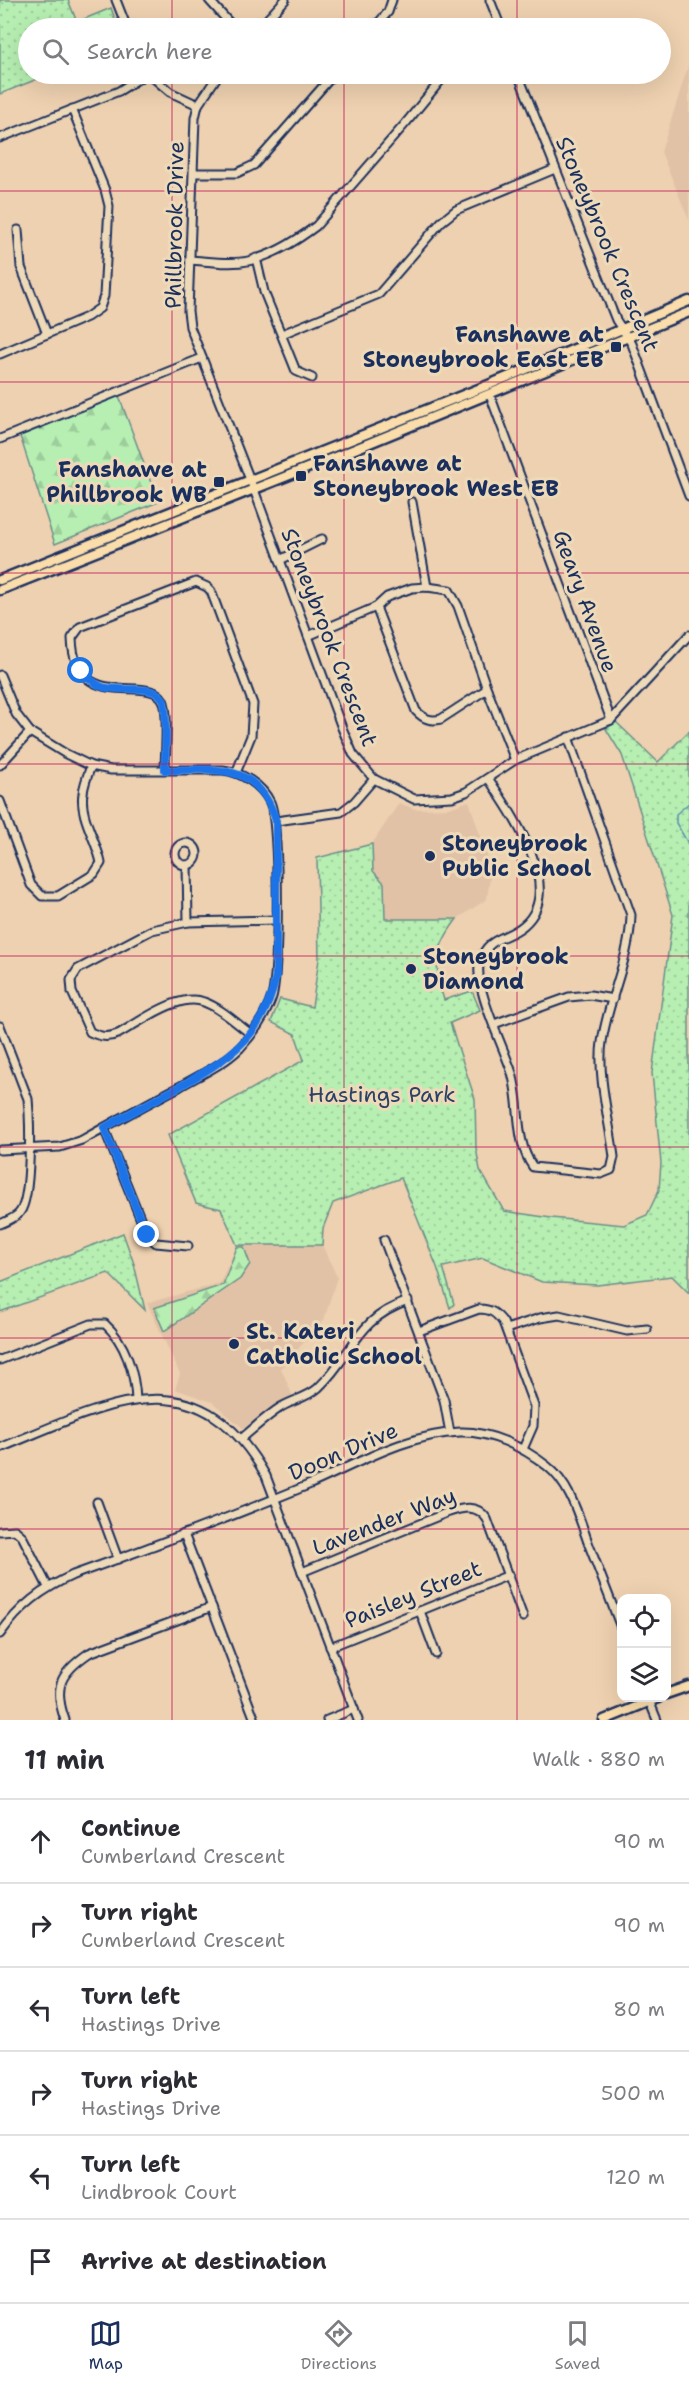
<!DOCTYPE html>
<html lang="en">
<head>
<meta charset="utf-8">
<style>
	:root { --surface:#fff; --page:#f2f2f3; --text:#2b2b33; --muted:#7c7c81; --line:#e1e1e2; --accent:#1b2f5e }
	body { margin:0; font-family:"Shantell Sans",sans-serif; background:var(--page); color:var(--text) }
	.controls { position:absolute; right:18px; bottom:18px; display:grid; overflow:hidden; border-radius:12px; box-shadow:0 6px 24px #0002 }
	.controls button { width:54px; height:54px; display:grid; place-items:center; padding:0; border:0; border-bottom:2px solid var(--line); background:var(--surface); color:var(--text); font:30px sans-serif }
	.stop { position:absolute; width:18px; height:18px; margin:-14px; border:4px solid #1a73e8; border-radius:50%; background:#fff }
	.stop.end { background:#1a73e8; border-color:#fff; box-shadow:0 2px 6px #0008 }
	.list { margin:0; padding:0; list-style:none }
	h2 { display:flex; justify-content:space-between; align-items:center; height:78px; margin:0; padding:0 24px; font-size:26px }
	h2 small { font-size:20px; font-weight:400; color:var(--muted) }
	.list li { display:grid; grid-template-columns:39px 1fr auto; gap:18px; align-items:center; box-sizing:border-box; height:84px; padding:0 24px; border-top:2px solid var(--line) }
	.list b { display:block; font-size:22px; white-space:nowrap }
	.list p { margin:0; font-size:20px; white-space:nowrap; color:var(--muted) }
	.list em { font-size:20px; font-style:normal; color:var(--muted) }
	.icon { flex:none; width:33px; height:33px; fill:none; stroke:currentColor; stroke-width:2; stroke-linecap:round; stroke-linejoin:round }
	.map { position:relative; flex:none; width:689px; height:1720px; overflow:hidden }
	.search { position:absolute; background:var(--surface); box-shadow:0 6px 24px #0002; left:18px; right:18px; top:18px; height:66px; display:flex; align-items:center; gap:15px; box-sizing:border-box; padding:0 21px; border-radius:33px; color:var(--muted); font-size:22px }
	.sheet { height:582px; background:var(--surface) }
	nav { display:flex; justify-content:space-around; align-items:center; box-sizing:border-box; height:84px; border-top:2px solid var(--line); background:var(--surface); font-size:16px; color:var(--muted) }
	nav a { display:grid; justify-items:center; gap:3px }
	nav .on { color:var(--accent) }
	.map>svg:first-child { display:block }
</style>
</head>
<body>
<div class="map">
<svg width="689" height="1720" viewBox="0 0 689 1720">
	<defs>
		<pattern id="forest-firs" width="22" height="20" patternUnits="userSpaceOnUse" patternTransform="scale(1.5)"><rect width="22" height="20" fill="#b7efb2"/><path d="M5 1l3.5 6h-7zM16 11l3.5 6h-7z" fill="#9dcd9c"/></pattern>
		<pattern id="park-dots" width="8" height="8" patternUnits="userSpaceOnUse" patternTransform="scale(1.5)"><rect width="8" height="8" fill="#b7efb2"/><path d="M2 2h.1M6 6h.1" fill="none" stroke="#9dcd9c" stroke-width="1.8" stroke-linecap="round"/></pattern>
	</defs>
	<rect width="100%" height="100%" fill="#eed1b0"/>
	<filter id="ink" filterUnits="userSpaceOnUse"><feTurbulence type="fractalNoise" baseFrequency=".0167" numOctaves="2"/><feDisplacementMap in="SourceGraphic" scale="12" xChannelSelector="R" yChannelSelector="G"/><feConvolveMatrix kernelMatrix="1 2 1 2 8 2 1 2 1" color-interpolation-filters="sRGB"/></filter>
	<g filter="url(#ink)">
		<!-- built -->
		<g fill="#e1c2a7">
			<polygon points="689,63 689,220 661,152"/>
			<polygon points="469,801 491,868 487,899 457,919 385,919 384,883 373,871 372,844 399,803 415,809 449,808"/>
			<polygon points="237,1245 322,1245 337,1277 324,1320 281,1368 293,1397 268,1409 244,1429 212,1402 175,1389 180,1374 147,1303 220,1283"/>
		</g>
		<!-- forest -->
		<g fill="url(#forest-firs)" stroke="#698f88" stroke-width="1.5">
			<polygon points="119,396 158,502 55,544 20,436"/>
			<polygon points="237,1247 244,1247 250,1264 240,1279 164,1331 154,1308 223,1285"/>
		</g>
		<!-- park -->
		<g fill="url(#park-dots)" stroke="#698f88" stroke-width="1.5">
			<polygon points="0,0 68,0 77,22 111,8 118,28 28,28 28,74 50,74 0,94"/>
			<path d="M616,722l42,40 31,-31v562l-17,-17 -75,9 -55,-3 -59,-24 -40,9 11,37 -4,4 -13,-41 -36,-89 -68,25 -10,25 -1,17h-85l-16,-36 -25,-6 -28,-68 136,-75 -9,-26 -24,-12 9,-23 32,8 7,-48 -2,-101 55,-14 1,27 11,12 1,36h72c-23,30 -24,47 -13,81l28,-9 8,19 -30,13 25,76 1,49 4,22 24,41 47,7 73,7 23,-10 12,-25 2,-27 -9,-90 21,-158 -51,-160 -16,-26z"/>
			<polygon points="123,1233 134,1264 145,1310 108,1273 0,1312 0,1282"/>
		</g>
		<g fill="none" stroke-linecap="round" stroke-linejoin="round">
			<!-- stream -->
			<polyline stroke="#5b8fb0" stroke-width="1.5" points="689,803 676,814 676,823 689,845"/>
			<defs>
				<g id="minor">
					<polyline points="116,0 127,28"/>
					<polyline points="209,0 234,28"/>
					<polyline points="490,0 501,28"/>
					<polyline points="259,28 285,0"/>
					<polyline points="374,28 388,12 392,0"/>
					<polyline points="149,74 170,92 198,105"/>
					<polyline points="219,74 198,105 195,118 188,311 190,327 256,495 342,728 353,754 374,779 414,799 452,797 466,792 515,760 611,720 689,635"/>
					<polyline points="518,74 616,320 632,344 689,496"/>
					<polyline points="0,138 119,91 146,74"/>
					<polyline points="194,173 237,173 254,165 334,74"/>
					<polyline points="18,230 21,267 47,334"/>
					<polyline points="256,258 264,292 296,371 312,378"/>
					<path d="M190,260c18,1 40,5 58,1 25,-5 48,-20 68,-35l89,-102 41,-50"/>
					<polyline points="282,334 379,294 441,222 456,210 555,169"/>
					<polyline points="0,354 87,317 100,308 104,296 109,206 105,190 72,109"/>
					<polyline points="490,395 611,720"/>
					<polyline points="0,439 202,358"/>
					<polyline points="412,502 427,587"/>
					<polyline points="280,560 322,539"/>
					<path d="M376,607l40,104c7,7 14,11 25,8l46,-30"/>
					<polyline points="308,636 376,607 387,597 412,588 427,587 449,590 458,606 487,689 515,760"/>
					<path d="M0,675l16,39 14,18 36,22 25,12 20,4h112c18,2 39,15 47,32 10,21 9,172 2,195 -6,18 -19,37 -32,51 -17,17 -41,27 -61,39 -33,17 -65,35 -97,53l-22,7 -60,3"/>
					<polyline points="0,765 30,732"/>
					<path d="M165,769c0,-14 4,-58 -2,-69 -14,-27 -89,15 -91,-62l8,-11 116,-45 11,5 4,4 42,113 -2,32 -15,37"/>
					<path d="M488,778c23,35 78,111 36,147 -17,15 -35,10 -44,36 -8,22 23,85 31,109 11,31 2,69 22,97l68,7 10,-4 3,-13c-4,-33 -17,-82 -12,-115 6,-43 28,-83 29,-127l-63,-178"/>
					<path d="M0,801l31,84 11,11h16l36,-22 7,-11c-4,-22 -22,-46 -18,-70 1,-9 5,-19 8,-27"/>
					<polyline points="276,821 341,812 354,802 374,779"/>
					<circle cx="186" cy="854" r="11"/>
					<polyline points="187,865 188,922"/>
					<polyline points="494,1024 569,997 590,995 613,999"/>
					<path d="M0,1026l28,73c2,21 4,97 -8,113 -4,6 -13,9 -20,12"/>
					<path d="M251,1034c-14,-10 -30,-26 -47,-32 -25,-10 -64,20 -86,32 -11,4 -17,3 -28,-2l-18,-40 -1,-12 7,-11 74,-39 36,-8 88,-2"/>
					<polyline points="104,1128 147,1235 156,1243 188,1246"/>
					<polyline points="384,1240 444,1400 450,1433"/>
					<polyline points="506,1329 540,1318 559,1315 627,1331 647,1329"/>
					<path d="M419,1331l60,-22c12,0 17,4 24,13l31,84 -1,20 -10,23"/>
					<path d="M0,1360l91,-36h14c20,18 30,49 31,76"/>
					<path d="M241,1439c13,-11 26,-23 40,-32 12,-7 27,-10 37,-19 37,-35 36,-68 90,-87"/>
					<path d="M0,1448c102,-41 196,-97 266,28l92,244"/>
					<polyline points="97,1502 118,1559"/>
					<polyline points="0,1531 15,1530 22,1536 48,1587"/>
					<polyline points="184,1534 255,1720"/>
					<path d="M302,1572l144,-59c16,-5 31,-10 41,6l36,98"/>
					<polyline points="420,1611 436,1654"/>
					<path d="M0,1634c20,-28 42,-45 73,-59 79,-28 157,-58 233,-89 49,-21 100,-52 154,-54 30,-1 63,15 87,34 24,19 32,52 42,79 11,28 22,56 33,85"/>
					<polyline points="330,1647 509,1575"/>
					<polyline points="648,1698 657,1720"/>
					<path d="M65,1720c-12,-33 -5,-47 24,-67l123,-46"/>
					<polyline points="327,1720 354,1709"/>
				</g>
				<g id="major">
					<polyline points="0,580 486,386 689,301"/>
					<polyline points="0,590 345,453 689,312"/>
					<polyline points="666,1694 689,1686"/>
					<polyline points="604,1720 658,1698"/>
				</g>
			</defs>
			<!-- minor casing -->
			<use href="#minor" stroke="#1b2f5e" stroke-width="11"/>
			<!-- major casing -->
			<use href="#major" stroke="#1b2f5e" stroke-width="13"/>
			<!-- minor -->
			<use href="#minor" stroke="#eedab8" stroke-width="7"/>
			<!-- major -->
			<use href="#major" stroke="#faddab" stroke-width="8"/>
		</g>
	</g>
	<g fill="none" stroke-linecap="round" stroke-linejoin="round" filter="url(#ink)">
		<!-- route -->
		<path stroke="#1a73e8" stroke-width="8" d="M81,671c6,6 12,11 19,15 16,8 52,-4 63,13 5,10 2,57 2,71 52,0 93,-9 111,51v155c-12,61 -48,83 -99,112 -24,13 -49,26 -73,40l43,107"/>
	</g>
	<!-- grid -->
	<path fill="none" stroke="#c2185b" stroke-width="1.5" stroke-opacity="0.55" d="M172,0v28M344,0v28M517,0v28M172,74v1646M344,74v1646M517,74v1646M0,191h689M0,382h689M0,573h689M0,764h689M0,956h689M0,1147h689M0,1338h689M0,1529h689"/>
	<!-- markers -->
	<g fill="#1b2f5e" stroke="#eedab8" stroke-width="2">
		<rect x="610" y="341" width="12" height="12" rx="3"/>
		<rect x="295" y="470" width="12" height="12" rx="3"/>
		<rect x="213" y="476" width="12" height="12" rx="3"/>
		<circle cx="430" cy="856" r="6"/>
		<circle cx="411" cy="969" r="6"/>
		<circle cx="234" cy="1344" r="6"/>
	</g>
	<g text-anchor="middle" stroke-width="6" stroke-linejoin="round" paint-order="stroke">
		<!-- street labels -->
		<g font-size="22" fill="#1b2f5e" stroke="#eedab8">
			<text transform="translate(174 225) rotate(-89)" y="8">Phillbrook Drive</text>
			<text transform="translate(608 244) rotate(67)" y="8">Stoneybrook Crescent</text>
			<text transform="translate(586 601) rotate(70)" y="8">Geary Avenue</text>
			<text transform="translate(330 637) rotate(69)" y="8">Stoneybrook Crescent</text>
			<text transform="translate(343 1451) rotate(-23)" y="8">Doon Drive</text>
			<text transform="translate(384 1521) rotate(-21)" y="8">Lavender Way</text>
			<text transform="translate(413 1594) rotate(-22)" y="8">Paisley Street</text>
		</g>
		<!-- poi labels -->
		<g font-size="22" font-weight="bold" fill="#1b2f5e" stroke="#eedab8" text-anchor="start">
			<text x="604" y="342" text-anchor="end">Fanshawe at<tspan x="604" dy="25">Stoneybrook East EB</tspan></text>
			<text x="313" y="471">Fanshawe at<tspan x="313" dy="25">Stoneybrook West EB</tspan></text>
			<text x="207" y="477" text-anchor="end">Fanshawe at<tspan x="207" dy="25">Phillbrook WB</tspan></text>
			<text x="442" y="851">Stoneybrook<tspan x="442" dy="25">Public School</tspan></text>
			<text x="423" y="964">Stoneybrook<tspan x="423" dy="25">Diamond</tspan></text>
			<text x="246" y="1339">St. Kateri<tspan x="246" dy="25">Catholic School</tspan></text>
		</g>
		<!-- park labels -->
		<g font-size="22" fill="#2b4266" stroke="#eedab8">
			<text x="382" y="1102">Hastings Park</text>
		</g>
	</g>
</svg>
<div class="controls">
<button><svg class="icon" aria-label="locate" viewBox="0 0 24 24"><circle cx="12" cy="12" r="6"/><path d="M12 2v4M12 18v4M2 12h4M18 12h4"/></svg></button>
<button><svg class="icon" aria-label="layers" viewBox="0 0 24 24"><path d="M12 4l9 5-9 5-9-5zM3 14l9 5 9-5"/></svg></button>
</div>
<div class="stop" style="left:81px;top:671px"></div>
<div class="stop end" style="left:147px;top:1235px"></div>
<div class="search"><svg class="icon" aria-label="search" viewBox="0 0 24 24"><circle cx="10" cy="10" r="6"/><path d="M15 15l6 6"/></svg>Search here</div>
</div>
<section class="sheet">
<h2>11 min<small>Walk · 880 m</small></h2>
<ul class="list">
<li><svg class="icon" aria-label="ahead" viewBox="0 0 24 24"><path d="M12 20V5M6 11l6-6 6 6"/></svg><div><b>Continue</b><p>Cumberland Crescent</p></div><em>90 m</em></li>
<li><svg class="icon" aria-label="right" viewBox="0 0 24 24"><path d="M7 20v-9h11M14 6l5 5-5 5"/></svg><div><b>Turn right</b><p>Cumberland Crescent</p></div><em>90 m</em></li>
<li><svg class="icon" aria-label="left" viewBox="0 0 24 24"><path d="M17 20v-9H6M10 6l-5 5 5 5"/></svg><div><b>Turn left</b><p>Hastings Drive</p></div><em>80 m</em></li>
<li><svg class="icon" aria-label="right" viewBox="0 0 24 24"><path d="M7 20v-9h11M14 6l5 5-5 5"/></svg><div><b>Turn right</b><p>Hastings Drive</p></div><em>500 m</em></li>
<li><svg class="icon" aria-label="left" viewBox="0 0 24 24"><path d="M17 20v-9H6M10 6l-5 5 5 5"/></svg><div><b>Turn left</b><p>Lindbrook Court</p></div><em>120 m</em></li>
<li><svg class="icon" aria-label="arrive" viewBox="0 0 24 24"><path d="M6 21V4h12l-3 4 3 4H6"/></svg><div><b>Arrive at destination</b></div></li>
</ul>
</section>
<nav>
<a class="on"><svg class="icon" aria-label="map" viewBox="0 0 24 24"><path d="M3 6l6-2 6 2 6-2v14l-6 2-6-2-6 2zM9 4v14M15 6v14"/></svg>Map</a>
<a><svg class="icon" aria-label="directions" viewBox="0 0 24 24"><path d="M12 3l9 9-9 9-9-9zM9 14v-3h6M13 9l2 2-2 2"/></svg>Directions</a>
<a><svg class="icon" aria-label="saved" viewBox="0 0 24 24"><path d="M7 4h10v16l-5-4-5 4z"/></svg>Saved</a>
</nav>
</body>
</html>
